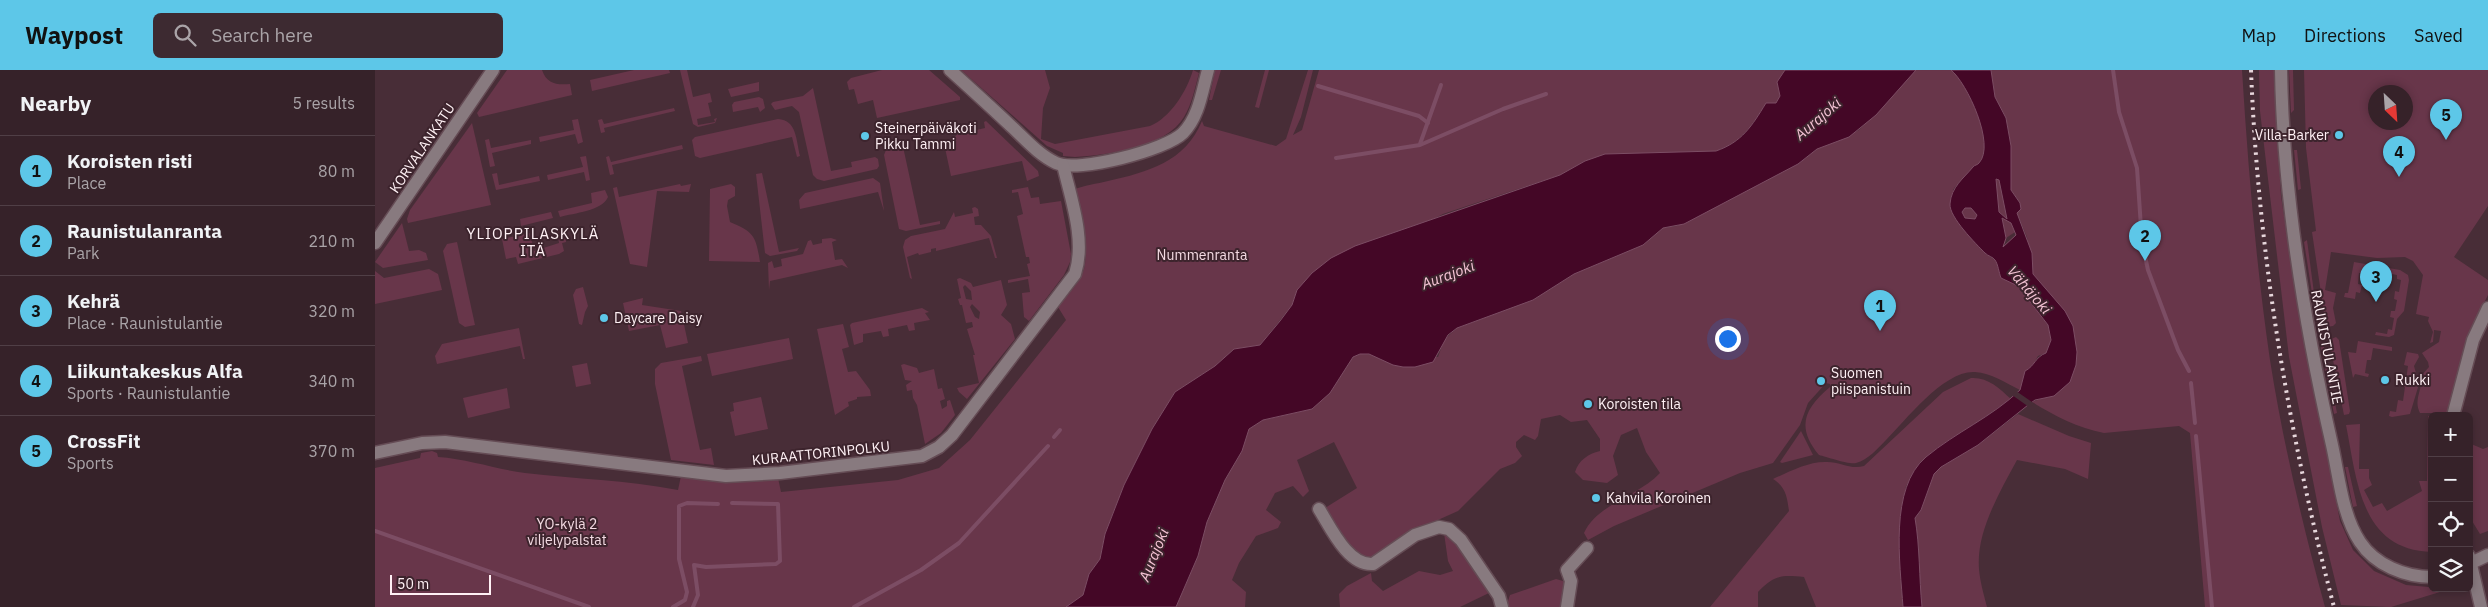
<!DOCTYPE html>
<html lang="en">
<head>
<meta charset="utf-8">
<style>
	:root { --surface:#362229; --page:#3d2a31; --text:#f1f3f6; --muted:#aaa4a8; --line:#503f46; --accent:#5dc7e8 }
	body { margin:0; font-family:"IBM Plex Sans",sans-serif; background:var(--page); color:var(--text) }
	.controls { position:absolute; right:15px; bottom:15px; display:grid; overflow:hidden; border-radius:8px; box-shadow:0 2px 8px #0003 }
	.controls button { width:45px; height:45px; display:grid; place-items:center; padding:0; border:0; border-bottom:1px solid var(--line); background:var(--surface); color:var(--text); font:25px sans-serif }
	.compass { position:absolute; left:1993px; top:15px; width:45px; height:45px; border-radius:50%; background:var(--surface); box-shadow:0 2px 8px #0003; rotate:155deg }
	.scale { position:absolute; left:15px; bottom:12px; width:101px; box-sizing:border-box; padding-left:5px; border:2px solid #fff1f5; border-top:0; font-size:14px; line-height:18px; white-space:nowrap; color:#fff1f5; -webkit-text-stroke:4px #3d242d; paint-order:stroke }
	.you { position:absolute; left:1352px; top:268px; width:18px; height:18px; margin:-12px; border:4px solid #fff; border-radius:50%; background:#1a73e8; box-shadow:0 0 0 8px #1a73e833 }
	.badge { display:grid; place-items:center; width:32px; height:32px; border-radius:50%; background:var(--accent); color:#111; font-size:16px; font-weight:700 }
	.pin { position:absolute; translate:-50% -41px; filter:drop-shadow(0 1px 2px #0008) }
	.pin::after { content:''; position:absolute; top:26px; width:18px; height:15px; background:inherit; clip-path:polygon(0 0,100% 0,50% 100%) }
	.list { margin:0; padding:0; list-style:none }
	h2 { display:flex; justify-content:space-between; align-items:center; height:65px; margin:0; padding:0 20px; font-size:21px }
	h2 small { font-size:16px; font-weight:400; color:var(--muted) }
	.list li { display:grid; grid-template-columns:32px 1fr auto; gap:15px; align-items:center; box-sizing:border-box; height:70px; padding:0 20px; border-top:1px solid var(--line) }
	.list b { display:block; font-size:19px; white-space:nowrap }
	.list p { margin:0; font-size:16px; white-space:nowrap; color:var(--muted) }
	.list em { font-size:16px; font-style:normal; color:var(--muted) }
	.icon { flex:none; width:28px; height:28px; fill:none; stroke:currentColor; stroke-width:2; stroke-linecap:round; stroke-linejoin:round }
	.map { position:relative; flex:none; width:2113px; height:537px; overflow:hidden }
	header { display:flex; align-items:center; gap:30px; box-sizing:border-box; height:70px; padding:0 25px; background:var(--accent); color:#111 }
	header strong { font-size:24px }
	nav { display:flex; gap:28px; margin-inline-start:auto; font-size:18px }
	.search { width:350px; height:45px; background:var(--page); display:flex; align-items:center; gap:12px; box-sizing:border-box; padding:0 18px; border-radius:8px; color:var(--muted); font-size:19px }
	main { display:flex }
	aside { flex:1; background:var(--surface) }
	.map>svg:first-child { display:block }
</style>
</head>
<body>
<header>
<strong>Waypost</strong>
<div class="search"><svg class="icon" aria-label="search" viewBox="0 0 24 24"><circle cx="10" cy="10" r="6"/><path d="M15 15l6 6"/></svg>Search here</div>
<nav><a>Map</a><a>Directions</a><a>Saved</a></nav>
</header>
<main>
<aside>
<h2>Nearby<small>5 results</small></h2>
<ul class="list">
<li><span class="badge">1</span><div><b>Koroisten risti</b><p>Place</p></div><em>80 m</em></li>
<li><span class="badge">2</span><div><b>Raunistulanranta</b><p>Park</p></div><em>210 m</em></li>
<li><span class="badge">3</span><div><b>Kehrä</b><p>Place · Raunistulantie</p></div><em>320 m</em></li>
<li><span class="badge">4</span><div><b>Liikuntakeskus Alfa</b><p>Sports · Raunistulantie</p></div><em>340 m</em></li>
<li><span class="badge">5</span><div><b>CrossFit</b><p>Sports</p></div><em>370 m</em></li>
</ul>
</aside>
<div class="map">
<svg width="2113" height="537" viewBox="0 0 2113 537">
	<rect width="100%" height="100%" fill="#482d37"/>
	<!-- green -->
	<g fill="#68364a" fill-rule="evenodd">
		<path d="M132,0h35c5,14 14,15 28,14l2,11 -93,22 -2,-4z"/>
		<polygon points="259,0 294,0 295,3 217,21 215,10"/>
		<polygon points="305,0 312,0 318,27 335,23 337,32 333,33 336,46 322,49 323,55 340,52 339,49 342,48 340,53 323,57 318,54"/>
		<polygon points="507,0 554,0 585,27 585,30 502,48 498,30 483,34 479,19 474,20 472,12 476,8"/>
		<path d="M586,0h84l5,18 -7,20 -2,31 14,5 95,-18c20,-8 37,-35 43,-56l6,3c-4,15 -7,31 -15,44 -17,30 -78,38 -109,40l-12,-1v-3l-16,-7z"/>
		<polygon points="840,0 846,0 837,30 834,30"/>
		<polygon points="890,0 894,0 884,38 880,37"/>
		<path d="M933,0h5l-12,47 -8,18 9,-5 17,-60h466l-8,12 3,14 -4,8h-10c-15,22 -24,38 -50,47l-131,10 -25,14 -117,39 -146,76 -5,15 -32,40 -26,4 -19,17 -40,26 -23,37 -28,56 -19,49 -5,25 -11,15 -6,21 -17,12h-691v-139l45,-10 1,-5 11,-2 5,2 1,4c30,2 57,12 87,16 50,6 102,7 153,17l3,-14 97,2 3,14 117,-12 41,-12 31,-28 96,-120 -8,-13c10,-13 25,-27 27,-43 3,-24 -7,-51 -12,-74 11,-5 24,-6 35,-9 40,-9 77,-19 94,-60l2,5 72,20 10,-7z"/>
		<path d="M1541,0h35c16,12 40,65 32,86 -4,12 -21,21 -30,34l12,18 6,-1 17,-25 10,-5c8,18 8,37 17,55l-9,6 -2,-4 -18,20 9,6 3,-4 20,30 30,39 3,15 -5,13 -8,3 -18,34c-14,-7 -29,-17 -45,-18 -31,-2 -69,48 -89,68 -8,8 -18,20 -30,23 -6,2 -29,-6 -37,-8 -23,-28 -15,-46 11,-68v-3l-4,-1 -18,20 -8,22 -27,38 -33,10 -126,53 -26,14 -4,-7c13,-29 55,-37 76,-60l-14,-21 -9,-24 -16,7 -8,21 5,19 -11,8 -24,-3 -8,-8c4,-12 13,-18 25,-21v-12l-13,-19 -16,2 -11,-7 -19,4 -3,17 -3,4 -11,-5 -8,7v5l6,9 -7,7 -15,6 -42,42 -38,17 -51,31 -10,-1 -21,-25 -13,-25 32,-20 -23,-46 -37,18 12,31 -6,6 -10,-11 -18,7 -9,17 15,12 -3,6 -22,8 -17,27 -7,17 14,12 -1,15h-69l22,-51 9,-34 18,-42 17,-29 7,-22 14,-9 49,-11 18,-16 23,-36 7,-3 78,3 6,-17 13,-12 76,-28 41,-26 69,-29 20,-17 14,-2 121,-62 19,-15 21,-8 21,-11z"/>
		<path d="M1616,0h251c6,97 14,194 28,290 13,83 33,166 55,247h-120l-15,-174 -11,-7 -75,7c-26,-5 -49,-17 -72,-31l25,-9 9,-8 11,-33 -3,-9 1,-5 -42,-64 -6,-37 -10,-24 4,-4 -1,-6 -9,-13v-44l-5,-28 -11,-21z"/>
		<polygon points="1884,0 1899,0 1906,126 1920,218 1965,451 1978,480 1999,501 2031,515 2065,518 2065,522 2016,537 1966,535 1947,457 1914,287 1885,41"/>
		<polygon points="1914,0 1918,0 1919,40 1916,43"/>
		<path d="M1929,0h184v136l-34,51 34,23v15l-21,42 -20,76h-27c-7,-13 3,-23 1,-37l8,-9 -1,-5 -6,-9 17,-11 2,-11 -7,-1 -1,12 -3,1 3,-11 -5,-11 1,-4 -13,-3 7,-39 -10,-14 -8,-4 -28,1 -46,-6 -6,38 11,3 -3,15 3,15 -3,3 -7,1 -14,-95 4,-1 -10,-83zM2000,22h30v30h-30z"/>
		<polygon points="384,12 384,21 356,27 353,19"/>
		<polygon points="438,18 456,101 477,97 476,92 500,87 503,89 504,96 502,99 449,111 442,109 438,105 424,42 417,36 400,40 396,34 398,32 428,26"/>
		<polygon points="384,27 388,29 390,38 385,42 383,37 358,42 357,35 359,32"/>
		<polygon points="299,38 300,41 229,58 230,62 226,63 223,50 227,49 229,54"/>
		<polygon points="203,49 208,72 203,74 200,64 165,72 164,67 199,60 197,50"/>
		<path d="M403,49c19,1 18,21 22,37l-3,1 -5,-20 -92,21 -5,-2 -3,-16 3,-3z"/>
		<polygon points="611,51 663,101 664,106 652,111 647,91 576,106 570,78 565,79 566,76 579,68 588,57 591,56 593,62 610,58 609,52"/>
		<polygon points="97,53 116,135 33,153 32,149 35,140"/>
		<polygon points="114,69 116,78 156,70 156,74 117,83 120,96 115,97 110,70"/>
		<polygon points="527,72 545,155 565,151 565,154 531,161 524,159 509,85 513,75"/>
		<polygon points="307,75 308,79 237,95 239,104 235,105 231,87 234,86 236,92"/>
		<polygon points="1919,80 1922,80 1926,119 1923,120"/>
		<polygon points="211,86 215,110 211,111 209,102 173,110 172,105 208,97 205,87"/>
		<polygon points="122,103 124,115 164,106 165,111 121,120 117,104"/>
		<polygon points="387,103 404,182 424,178 422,181 395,186 390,183 381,104"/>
		<polygon points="498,108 505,113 509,141 503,122 425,139 424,130 430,123"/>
		<polygon points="305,114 306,116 316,114 314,122 282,121 272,197 255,194 238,118 242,117 244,127"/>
		<path d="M356,114l4,3v9l-7,4 -1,6 3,16c24,10 26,14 30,40l-51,-1 1,-72z"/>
		<polygon points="653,117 656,128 664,127 665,134 686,131 696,184 695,192 689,205 654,251 649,247 647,223 655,222 653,209 633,213 633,210 655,206 652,194 655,193 654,187 651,187 642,146 648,144 643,122 637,123 637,120"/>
		<path d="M230,120l3,7c-6,14 -34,16 -48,20l-2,-6 34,-8 -1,-10z"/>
		<polygon points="600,137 603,139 604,146 599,147 600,155 606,155 616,166 622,188 620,188 614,168 561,181 561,178 556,179 556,182 544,185 543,183 532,187 537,209 535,208 528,177 530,170 536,166 570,159 579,142 580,147 598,143 597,138"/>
		<polygon points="176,142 178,148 146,156 145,149"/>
		<polygon points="27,153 34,181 44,180 51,183 53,190 8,198 0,192"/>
		<polygon points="190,158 191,172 187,173 189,181 184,184 143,194 141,187 131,189 127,169 155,163 159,181 184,173 182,160"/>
		<polygon points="456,168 462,170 457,172 460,190 467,189 473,198 467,195 395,211 394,220 393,193 397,191 399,198 407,196 406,189 428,184 433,171 436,170 438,175 447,173 447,169"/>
		<polygon points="1932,170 1939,223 1937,223 1929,172"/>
		<polygon points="82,172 100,255 90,257 84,253 68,181 72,174"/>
		<polygon points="1979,192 2025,200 2033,205 2034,210 2029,241 2022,249 2019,265 2014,267 2000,265 2001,262 2012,264 2013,259 2017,260 2019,248 2015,247 2016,241 2020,241 2022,230 2019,229 2020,221 2024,222 2026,210 2022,209 2022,205 1989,199 1989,203 1984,203 1983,214 1987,215 1985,223 1981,222 1980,229 1969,227 1970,223 1973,223"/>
		<polygon points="54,199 63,204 67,220 0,234 0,201 9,208"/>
		<path d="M585,208l11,5 2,4 28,-7 6,25 -6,10 10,9 4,15 -48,60 -8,-7 -2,-4 22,-5 -6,-28h2l-8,-26 6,-2 -1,-5 -6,1 -4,-18h-2l-2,-6 3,-1 -4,-19zM590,215l6,6 1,9 -6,-1 -3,-12zM597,234l8,8 -1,7 -4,-2 -5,-10z"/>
		<polygon points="208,217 213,236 210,242 207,255 204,254 198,225 201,219"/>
		<polygon points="268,228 267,235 306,241 313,273 291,278 285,255 254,261 248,233"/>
		<polygon points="547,238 554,242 550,243 555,250 539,253 540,260 534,261 532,255 513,259 514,266 508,267 506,261 488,264 488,272 479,275 475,255 477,253"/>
		<polygon points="468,254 474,277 467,279 473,302 481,301 495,320 496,326 482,327 482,329 473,332 474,336 460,345 442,259"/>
		<polygon points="144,258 150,289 148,289 145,276 62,294 60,286 67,274"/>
		<polygon points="1961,267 1964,270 1975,341 1974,344 1969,345 1954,270"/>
		<polygon points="414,268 418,289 337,306 332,284"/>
		<polygon points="1983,271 2017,277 2017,281 1998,278 1996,290 1992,290 1990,303 1994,304 1993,307 1980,304 1978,308 1973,282 1981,283"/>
		<polygon points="1948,272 1962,343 1959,344 1945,273"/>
		<polygon points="2032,282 2043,284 2044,287 2039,296 2044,314 2035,344 2017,347 2014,346 2015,341 2021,342 2023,330 2028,331 2030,317 2026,316 2027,309 2031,310 2033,296 2029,295"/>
		<polygon points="326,286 327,291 307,296 325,380 336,378 339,395 296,390 280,314 280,299 286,293"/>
		<polygon points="212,293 216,314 201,317 197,296"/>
		<polygon points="529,294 542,298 544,303 559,299 563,319 567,318 570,329 565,331 567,339 572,336 572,331 575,330 580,345 566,363 550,374 542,335 538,328 537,320 532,321 531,315 537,311 530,310 526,295"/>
		<path d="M1596,308c17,-1 28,10 40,21l-86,59 -19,28 -6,33 3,88h-87l-12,-30c-23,-2 -30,-2 -46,15v15h-48l79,-96c-2,-14 -3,-24 -16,-32 16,-7 34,-17 52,-17 14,-1 25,8 39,4l79,-74z"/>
		<polygon points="132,318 135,338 93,348 88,328"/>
		<polygon points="386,327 393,359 360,366 355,342 359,341 358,333"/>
		<path d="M1643,344l51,22 22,7 -3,36 -23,-10 -48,-9c-17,32 -41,71 -38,109 1,13 5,26 8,38h-65c-3,-30 -2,-60 -7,-89l6,-8 13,-36 7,-7 37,-22z"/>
		<path d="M2053,346h4v136c-72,-2 -75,-72 -86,-127l14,-1 -1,45h10v9l3,7 -8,5 9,17 9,-4 5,8 35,-20 -3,-10h8z"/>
		<polygon points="1426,361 1438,385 1407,393 1405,392"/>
		<polygon points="2094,373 2108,379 2113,377 2113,461 2105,464 2094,446"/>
		<polygon points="1970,397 1973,397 1982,436 1978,437"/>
		<polygon points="1069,463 1078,466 1114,523 1085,537 965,537 964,524 972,516 996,503 997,511 1008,521 1044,501 1065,505 1078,501 1073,491"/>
		<polygon points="1181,509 1188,511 1191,514 1187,537 1131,537 1135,525"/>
	</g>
	<!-- water -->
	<g fill="#440726" stroke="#7c4d64" fill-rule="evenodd">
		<path d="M1410,0h131l-40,45 -27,22 -32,12 -19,15 -114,60 -21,4 -20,17 -69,29 -41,26 -76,28 -9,7 -15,27 -18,5h-12l-10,-2 -24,-11h-9l-7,3 -23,36 -18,16 -49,11 -14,9 -7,22 -17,29 -18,42 -9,34 -22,51h-110l17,-12 6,-21 11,-15 5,-25 19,-49 28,-56 23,-37 40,-26 19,-17 26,-4 20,-24 12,-16 5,-15 15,-17 19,-15 24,-12 205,-71 25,-14 20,-7 111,-3c26,-9 36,-25 50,-48h10l4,-7 -3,-14z"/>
		<path d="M1576,0h40l4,27 11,21 5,28v44l9,13 1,6 -4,4 15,40 1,21 32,37 8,15 4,26 -1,13 -6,17 -16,14 -19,4 -7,5 -50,40 -37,22 -7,7 -13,36 -6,8c5,29 4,59 7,89h-19c-3,-44 -14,-119 23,-150 30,-25 66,-40 94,-67l5,-19c10,-5 10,-14 21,-18l5,-13 -3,-15 -30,-39 -17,-8c-2,-5 -3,-14 -6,-18 -2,-3 -7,-4 -10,-7 -9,-9 -36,-36 -35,-49 1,-17 14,-26 23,-37 1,-2 5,-2 6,-4 17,-18 -12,-80 -28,-93zM1621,109l3,1 8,39 -8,-7zM1590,138h6l6,7 -2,4 -10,-1 -3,-6zM1627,148l9,5 5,12 -13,12 3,-9z"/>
	</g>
	<!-- pier -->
	<polygon fill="#482d37" points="1641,321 1657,332 1660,334 1654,337 1637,325"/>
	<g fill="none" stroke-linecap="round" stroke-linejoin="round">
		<!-- stream -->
		<g stroke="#7c4d64" stroke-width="4">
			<polyline points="1738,0 1744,42 1762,98 1767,172 1773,200 1803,280 1814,301"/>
			<polyline points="943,16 1044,46 1053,53"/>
			<polyline points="1045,74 1066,15"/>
			<polyline points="961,88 1045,75 1128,39 1171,24"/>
			<polyline points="1816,313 1820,353"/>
			<polyline points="1821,366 1837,537"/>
			<polyline points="679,367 685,360"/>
			<polyline points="0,461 214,537"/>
			<polyline points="298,537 310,530 312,522 304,489 304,436 312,433 343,434"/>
			<polyline points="318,537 323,525 319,495 331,497 401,494 405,491 403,434 357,433"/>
			<polyline points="479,537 546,500 584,473 673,376"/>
		</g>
		<defs>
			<g id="minor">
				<path d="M575,0c21,19 42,38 62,57 14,13 27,28 44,36 22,10 110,-13 127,-30 16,-16 19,-42 25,-63"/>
				<path d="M1906,0c2,126 23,252 51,375 7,31 10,70 28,97 15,23 45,35 72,35"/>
				<polyline points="0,173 118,0"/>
				<polyline points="2078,346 2098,270 2113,238"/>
				<path d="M0,383l47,-10 23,-1 281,34 54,-3 142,-17 17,-9 13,-12 123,-161c11,-34 -4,-75 -12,-109"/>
				<path d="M944,439c12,19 29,57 54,55l42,-29 24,-8 10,2 12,11 38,56 3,11"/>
				<polyline points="2094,486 2106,537"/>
				<polyline points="2094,494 2113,485"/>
				<polyline points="1192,537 1196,511 1192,500 1212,478"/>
			</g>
		</defs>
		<!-- minor casing -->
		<use href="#minor" stroke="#654c55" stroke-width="15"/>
		<!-- minor -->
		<use href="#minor" stroke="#887a7f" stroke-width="12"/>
		<!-- rail -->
		<path stroke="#e6d6db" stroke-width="4" stroke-dasharray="2.5 5" stroke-linecap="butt" d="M1876,0c7,181 37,362 83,537"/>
	</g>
	<!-- markers -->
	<g fill="#5dc7e8" stroke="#3d242d" stroke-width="2">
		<circle cx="1964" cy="65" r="5"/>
		<circle cx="490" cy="66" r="5"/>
		<circle cx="229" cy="248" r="5"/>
		<circle cx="2010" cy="310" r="5"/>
		<circle cx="1446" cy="311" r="5"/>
		<circle cx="1213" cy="334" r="5"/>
		<circle cx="1221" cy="428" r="5"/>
	</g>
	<g text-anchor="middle" stroke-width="4" stroke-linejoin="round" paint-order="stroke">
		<!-- poi labels -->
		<g font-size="14" fill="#fff1f5" stroke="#3d242d" text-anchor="start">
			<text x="500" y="63">Steinerpäiväkoti<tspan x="500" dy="16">Pikku Tammi</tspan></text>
			<text x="1954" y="70" text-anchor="end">Villa-Barker</text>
			<text x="239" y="253">Daycare Daisy</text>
			<text x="1456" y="308">Suomen<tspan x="1456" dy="16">piispanistuin</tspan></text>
			<text x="2020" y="315">Rukki</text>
			<text x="1223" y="339">Koroisten tila</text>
			<text x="1231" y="433">Kahvila Koroinen</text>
		</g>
		<!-- street labels -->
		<g font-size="14" fill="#fff1f5" stroke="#3d242d">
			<text transform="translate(47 78) rotate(-56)" y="5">KORVALANKATU</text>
			<text transform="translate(1952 277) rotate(79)" y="5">RAUNISTULANTIE</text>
			<text transform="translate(446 383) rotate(-6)" y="5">KURAATTORINPOLKU</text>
		</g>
		<!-- park labels -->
		<g font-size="14" fill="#f4dbe3" stroke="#3d242d">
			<text x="827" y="190">Nummenranta</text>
			<text x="192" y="459">YO-kylä 2<tspan x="192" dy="16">viljelypalstat</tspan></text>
		</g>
		<!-- water labels -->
		<g font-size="15" font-style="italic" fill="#f5c4d5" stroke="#3d242d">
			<text transform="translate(1443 49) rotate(-41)" y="5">Aurajoki</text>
			<text transform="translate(1073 205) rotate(-21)" y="5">Aurajoki</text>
			<text transform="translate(1654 220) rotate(49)" y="5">Vähäjoki</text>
			<text transform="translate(779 485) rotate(-68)" y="5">Aurajoki</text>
		</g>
		<!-- neighbourhood labels -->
		<g font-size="15" letter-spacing="1" fill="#fff1f5" stroke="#3d242d">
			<text x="158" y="169">YLIOPPILASKYLÄ<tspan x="158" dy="17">ITÄ</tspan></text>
		</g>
	</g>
</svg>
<div class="controls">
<button>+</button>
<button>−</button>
<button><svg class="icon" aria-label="locate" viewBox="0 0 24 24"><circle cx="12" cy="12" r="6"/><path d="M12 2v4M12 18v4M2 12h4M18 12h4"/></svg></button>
<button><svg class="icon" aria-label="layers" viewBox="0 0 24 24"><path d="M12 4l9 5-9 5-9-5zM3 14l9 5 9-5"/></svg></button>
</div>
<svg class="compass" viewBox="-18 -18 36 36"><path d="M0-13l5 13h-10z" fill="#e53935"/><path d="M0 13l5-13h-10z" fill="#aaa4a8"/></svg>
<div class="scale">50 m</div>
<div class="you"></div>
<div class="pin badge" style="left:1505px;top:261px">1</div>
<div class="pin badge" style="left:1770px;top:191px">2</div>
<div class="pin badge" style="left:2001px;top:232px">3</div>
<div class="pin badge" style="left:2024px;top:107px">4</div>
<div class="pin badge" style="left:2071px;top:70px">5</div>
</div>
</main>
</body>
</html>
